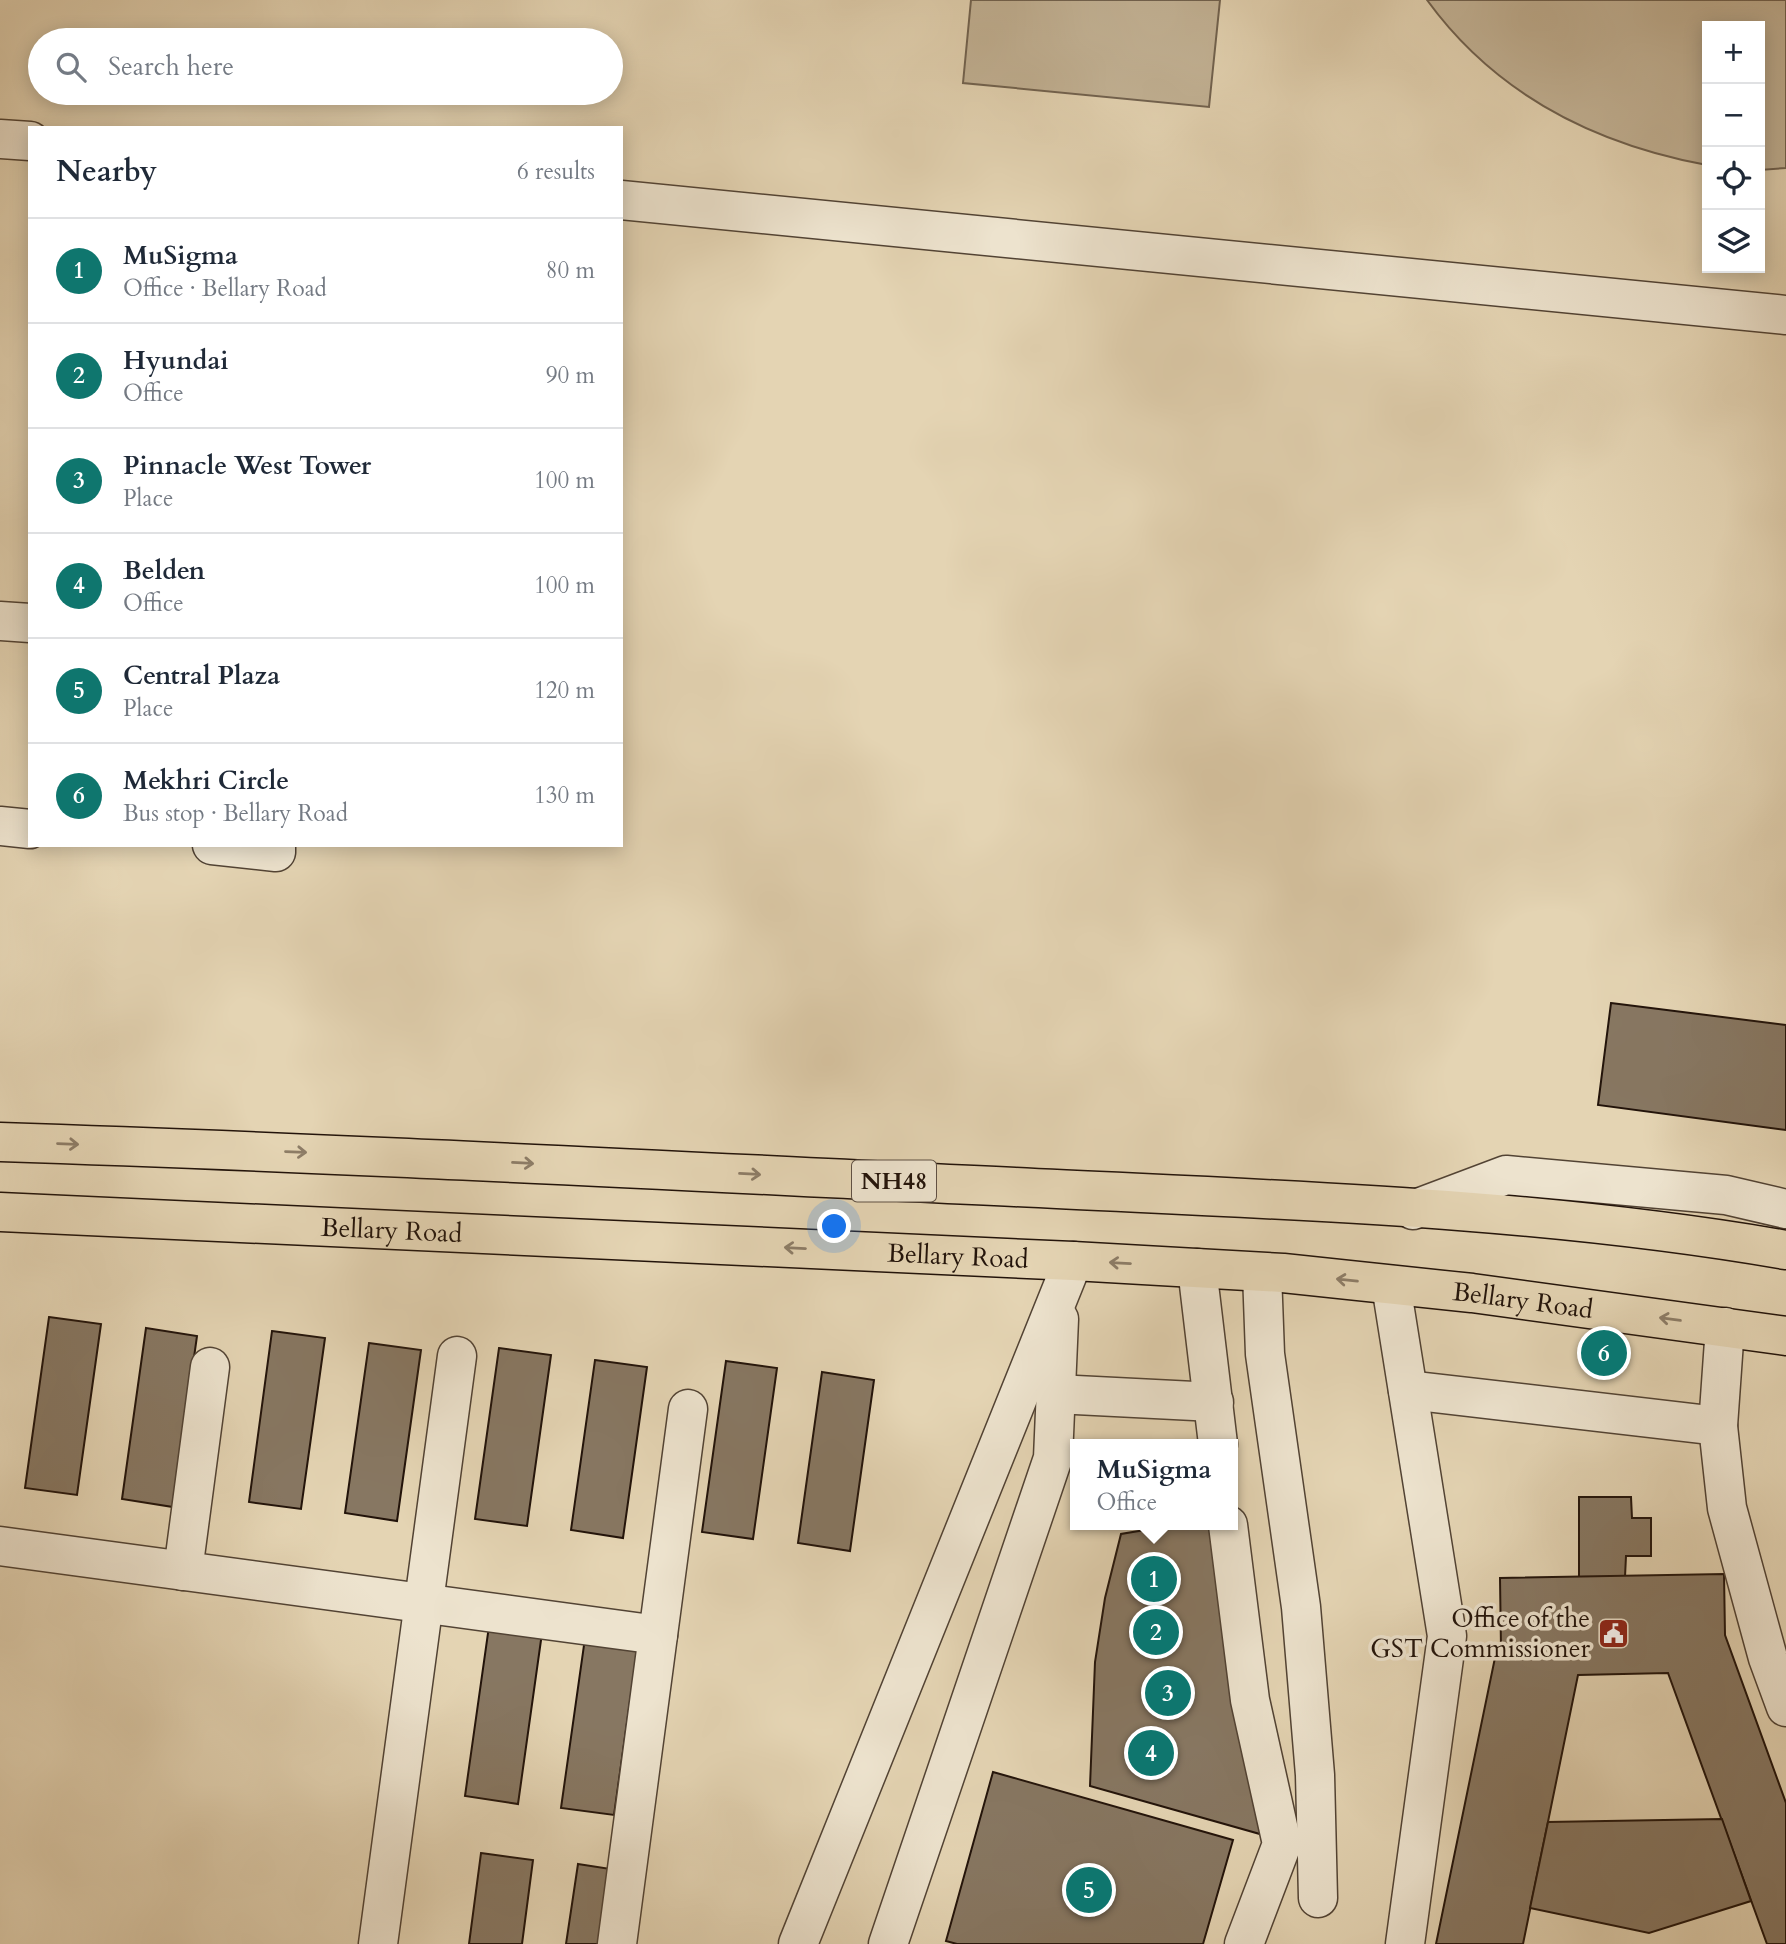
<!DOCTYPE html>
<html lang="en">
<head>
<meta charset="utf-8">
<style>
	:root { --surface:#fff; --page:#f2f2f3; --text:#1f2937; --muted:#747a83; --line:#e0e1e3; --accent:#0f766e }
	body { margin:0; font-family:Cardo,serif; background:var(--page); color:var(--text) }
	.controls { position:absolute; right:21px; top:21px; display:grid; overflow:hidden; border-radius:0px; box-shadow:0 4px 18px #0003 }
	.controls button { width:63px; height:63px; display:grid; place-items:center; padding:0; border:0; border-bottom:2px solid var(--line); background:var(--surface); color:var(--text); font:35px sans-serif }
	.you { position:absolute; left:835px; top:1227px; width:24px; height:24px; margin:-18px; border:5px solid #fff; border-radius:50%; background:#1a73e8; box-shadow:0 0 0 10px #1a73e833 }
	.badge { display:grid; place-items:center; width:46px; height:46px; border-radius:50%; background:var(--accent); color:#fff; font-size:23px; font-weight:700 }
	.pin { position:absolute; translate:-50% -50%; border:4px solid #fff; box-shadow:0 2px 7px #0006 }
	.popup { position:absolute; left:1070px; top:1439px; width:168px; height:91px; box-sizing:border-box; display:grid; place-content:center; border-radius:0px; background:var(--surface); filter:drop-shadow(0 2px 5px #0005); font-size:23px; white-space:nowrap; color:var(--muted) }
	.popup b { font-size:26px; color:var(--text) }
	.popup::after { content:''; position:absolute; left:50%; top:100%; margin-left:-14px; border:14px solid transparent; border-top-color:var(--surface) }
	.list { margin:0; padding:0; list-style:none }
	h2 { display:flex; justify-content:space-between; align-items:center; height:91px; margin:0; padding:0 28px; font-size:30px }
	h2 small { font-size:23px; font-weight:400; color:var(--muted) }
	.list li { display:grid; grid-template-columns:46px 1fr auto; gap:21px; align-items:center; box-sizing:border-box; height:105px; padding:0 28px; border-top:2px solid var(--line) }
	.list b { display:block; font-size:26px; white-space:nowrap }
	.list p { margin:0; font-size:23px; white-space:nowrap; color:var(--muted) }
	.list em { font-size:23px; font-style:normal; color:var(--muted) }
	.icon { flex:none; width:38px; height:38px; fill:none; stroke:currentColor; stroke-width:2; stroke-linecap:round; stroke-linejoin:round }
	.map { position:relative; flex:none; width:1786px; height:1944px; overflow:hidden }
	.search { position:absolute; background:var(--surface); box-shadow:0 4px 18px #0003; left:28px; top:28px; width:595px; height:77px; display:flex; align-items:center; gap:18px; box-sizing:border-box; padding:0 24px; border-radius:38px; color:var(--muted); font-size:26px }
	.panel { position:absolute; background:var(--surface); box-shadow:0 4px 18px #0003; left:28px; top:126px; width:595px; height:721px; border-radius:0px }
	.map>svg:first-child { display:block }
</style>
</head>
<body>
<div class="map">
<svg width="1786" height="1944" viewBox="0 0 1786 1944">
	<rect width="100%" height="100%" fill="#e4d4b3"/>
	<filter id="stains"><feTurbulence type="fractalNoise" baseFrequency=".00286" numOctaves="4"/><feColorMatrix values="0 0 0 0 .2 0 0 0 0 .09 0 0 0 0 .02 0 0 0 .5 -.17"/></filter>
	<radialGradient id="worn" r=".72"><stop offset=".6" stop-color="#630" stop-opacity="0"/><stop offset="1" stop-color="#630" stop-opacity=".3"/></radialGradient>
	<!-- green -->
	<g fill="#c3b396" stroke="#726350" stroke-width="2">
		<polygon points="971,0 1220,0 1209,107 963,83"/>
		<path d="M1427,0h359v168l-26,2v-144h-53v139c-113,-21 -211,-70 -280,-165z"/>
	</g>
	<!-- building -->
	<g fill="#877762" stroke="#22130a" stroke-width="2">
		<polygon points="1611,1003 1786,1025 1786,1130 1598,1105"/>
		<polygon points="49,1317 101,1324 77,1495 25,1488"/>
		<polygon points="146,1328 197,1336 173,1507 122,1499"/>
		<polygon points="272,1331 325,1338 301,1509 249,1502"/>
		<polygon points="369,1343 421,1350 397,1521 345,1513"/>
		<polygon points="499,1348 551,1355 527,1526 475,1519"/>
		<polygon points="595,1360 647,1367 623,1538 571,1530"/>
		<polygon points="726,1361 777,1368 753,1539 702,1532"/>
		<polygon points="822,1372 874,1380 850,1551 798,1543"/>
		<polygon points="1579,1497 1631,1497 1632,1518 1651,1518 1651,1556 1626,1556 1625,1577 1579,1577"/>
		<polygon points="1175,1525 1213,1525 1267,1836 1090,1786 1095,1662 1105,1598 1121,1534"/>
		<polygon points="1724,1574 1725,1635 1786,1803 1786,1944 1767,1944 1668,1673 1578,1675 1523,1944 1436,1944 1497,1648 1501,1649 1500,1578"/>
		<polygon points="489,1626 542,1633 518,1804 465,1796"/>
		<polygon points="585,1638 638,1645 614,1815 561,1808"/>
		<polygon points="993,1772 1233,1840 1203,1944 957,1944 946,1941"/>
		<polygon points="1722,1819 1751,1901 1649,1933 1530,1908 1548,1822"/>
		<polygon points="481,1853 533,1860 522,1944 469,1944"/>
		<polygon points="578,1864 630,1872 620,1944 566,1944"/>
	</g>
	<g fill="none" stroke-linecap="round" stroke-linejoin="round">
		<defs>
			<g id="minor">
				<polyline points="0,139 30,141"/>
				<polyline points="621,200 1786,315"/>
				<polyline points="0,621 30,623"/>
				<polyline points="0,826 30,829"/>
				<polyline points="212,845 276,852 276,845"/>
				<polyline points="1413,1210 1506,1175 1726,1195 1786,1209"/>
				<polyline points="1197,1268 1218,1444"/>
				<polyline points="1262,1273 1265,1354 1301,1607 1315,1775 1318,1898"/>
				<polyline points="1391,1285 1447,1636 1405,1944"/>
				<polyline points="1408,1390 1718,1426 1725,1327"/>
				<polyline points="1056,1394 1214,1402"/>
				<polyline points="1718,1426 1727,1508 1768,1658 1786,1707"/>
				<polyline points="1228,1525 1250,1700 1282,1844 1244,1944"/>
				<polyline points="0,1546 658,1635"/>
				<polyline points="183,1571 210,1367"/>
				<polyline points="378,1944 457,1356"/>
				<polyline points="617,1944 688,1409"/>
				<polyline points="798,1944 1073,1261"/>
				<polyline points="888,1944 1053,1458 1059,1319"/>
			</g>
			<g id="highway">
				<path d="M0,1142c339,11 677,29 1015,45 257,13 517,19 771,63"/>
				<path id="s1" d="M0,1212l1073,49 210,12 189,20 314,43"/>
			</g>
		</defs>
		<!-- minor casing -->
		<use href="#minor" stroke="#524334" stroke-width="41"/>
		<!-- highway casing -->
		<use href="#highway" stroke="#22130a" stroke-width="41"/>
		<!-- minor -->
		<use href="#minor" stroke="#ede3ce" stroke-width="38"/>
		<!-- highway -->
		<use href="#highway" stroke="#e4d4b3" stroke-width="38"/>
	</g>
	<!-- one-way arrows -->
	<defs><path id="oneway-shaft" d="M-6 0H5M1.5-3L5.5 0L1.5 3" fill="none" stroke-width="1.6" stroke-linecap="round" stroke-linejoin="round" transform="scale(1.75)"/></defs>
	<g stroke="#8d7d67">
		<use href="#oneway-shaft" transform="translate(68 1144) rotate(2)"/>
		<use href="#oneway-shaft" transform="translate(296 1152) rotate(2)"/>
		<use href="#oneway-shaft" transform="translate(523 1163) rotate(3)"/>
		<use href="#oneway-shaft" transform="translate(750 1174) rotate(3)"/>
		<use href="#oneway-shaft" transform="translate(795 1248) rotate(-177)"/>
		<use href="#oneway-shaft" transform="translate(1120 1263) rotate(-177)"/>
		<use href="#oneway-shaft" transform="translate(1347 1280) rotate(-174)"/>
		<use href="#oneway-shaft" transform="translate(1670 1319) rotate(-172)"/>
	</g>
	<!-- icons -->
	<defs>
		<symbol id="civic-square" viewBox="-11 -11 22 22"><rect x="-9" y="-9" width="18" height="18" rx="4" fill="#8f2418" stroke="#ede3ce"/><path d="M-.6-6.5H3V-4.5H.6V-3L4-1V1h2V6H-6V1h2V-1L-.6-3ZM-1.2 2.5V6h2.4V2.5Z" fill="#fff"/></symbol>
	</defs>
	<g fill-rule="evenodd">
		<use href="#civic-square" x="1596" y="1616" width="35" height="35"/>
	</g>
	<g text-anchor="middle" stroke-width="7" stroke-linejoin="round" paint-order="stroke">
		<!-- shield labels -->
		<rect fill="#ede3ce" stroke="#5f5145" stroke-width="2" x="852" y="1160.5" width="84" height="41" rx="5"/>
		<g font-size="24" font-weight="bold" fill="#22130a">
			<text x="894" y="1189">NH48</text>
		</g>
		<!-- street labels -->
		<g font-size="26" fill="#22130a" stroke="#ede3ce">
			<text dy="9" stroke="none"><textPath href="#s1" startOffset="392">Bellary Road</textPath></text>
			<text dy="9" stroke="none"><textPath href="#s1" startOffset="959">Bellary Road</textPath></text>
			<text dy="9" stroke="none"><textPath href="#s1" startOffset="1526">Bellary Road</textPath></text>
		</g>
		<!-- poi labels -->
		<g font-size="26" fill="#22130a" stroke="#ede3ce" text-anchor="end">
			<text x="1590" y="1627">Office of the<tspan x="1590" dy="30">GST Commissioner</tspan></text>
		</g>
	</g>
	<rect width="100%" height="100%" filter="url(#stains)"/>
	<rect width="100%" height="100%" fill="url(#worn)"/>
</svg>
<div class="controls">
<button>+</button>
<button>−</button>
<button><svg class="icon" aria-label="locate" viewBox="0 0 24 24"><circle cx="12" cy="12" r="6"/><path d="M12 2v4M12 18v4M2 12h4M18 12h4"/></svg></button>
<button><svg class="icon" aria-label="layers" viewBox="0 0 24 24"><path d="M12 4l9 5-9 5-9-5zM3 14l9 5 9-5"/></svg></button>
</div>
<div class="you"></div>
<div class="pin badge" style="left:1154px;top:1579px">1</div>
<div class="popup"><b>MuSigma</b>Office</div>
<div class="pin badge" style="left:1156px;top:1632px">2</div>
<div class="pin badge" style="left:1168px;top:1693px">3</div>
<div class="pin badge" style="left:1151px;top:1753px">4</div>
<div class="pin badge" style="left:1089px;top:1890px">5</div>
<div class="pin badge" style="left:1604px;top:1353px">6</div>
<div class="search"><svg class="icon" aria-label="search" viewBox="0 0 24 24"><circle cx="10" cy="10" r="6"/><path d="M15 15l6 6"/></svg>Search here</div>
<section class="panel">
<h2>Nearby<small>6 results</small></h2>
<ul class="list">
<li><span class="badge">1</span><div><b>MuSigma</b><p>Office · Bellary Road</p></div><em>80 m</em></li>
<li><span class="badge">2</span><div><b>Hyundai</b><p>Office</p></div><em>90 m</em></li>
<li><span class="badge">3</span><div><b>Pinnacle West Tower</b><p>Place</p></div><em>100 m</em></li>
<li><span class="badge">4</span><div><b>Belden</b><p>Office</p></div><em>100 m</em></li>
<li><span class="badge">5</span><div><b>Central Plaza</b><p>Place</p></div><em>120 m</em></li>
<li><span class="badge">6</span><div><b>Mekhri Circle</b><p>Bus stop · Bellary Road</p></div><em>130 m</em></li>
</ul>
</section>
</div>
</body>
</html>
